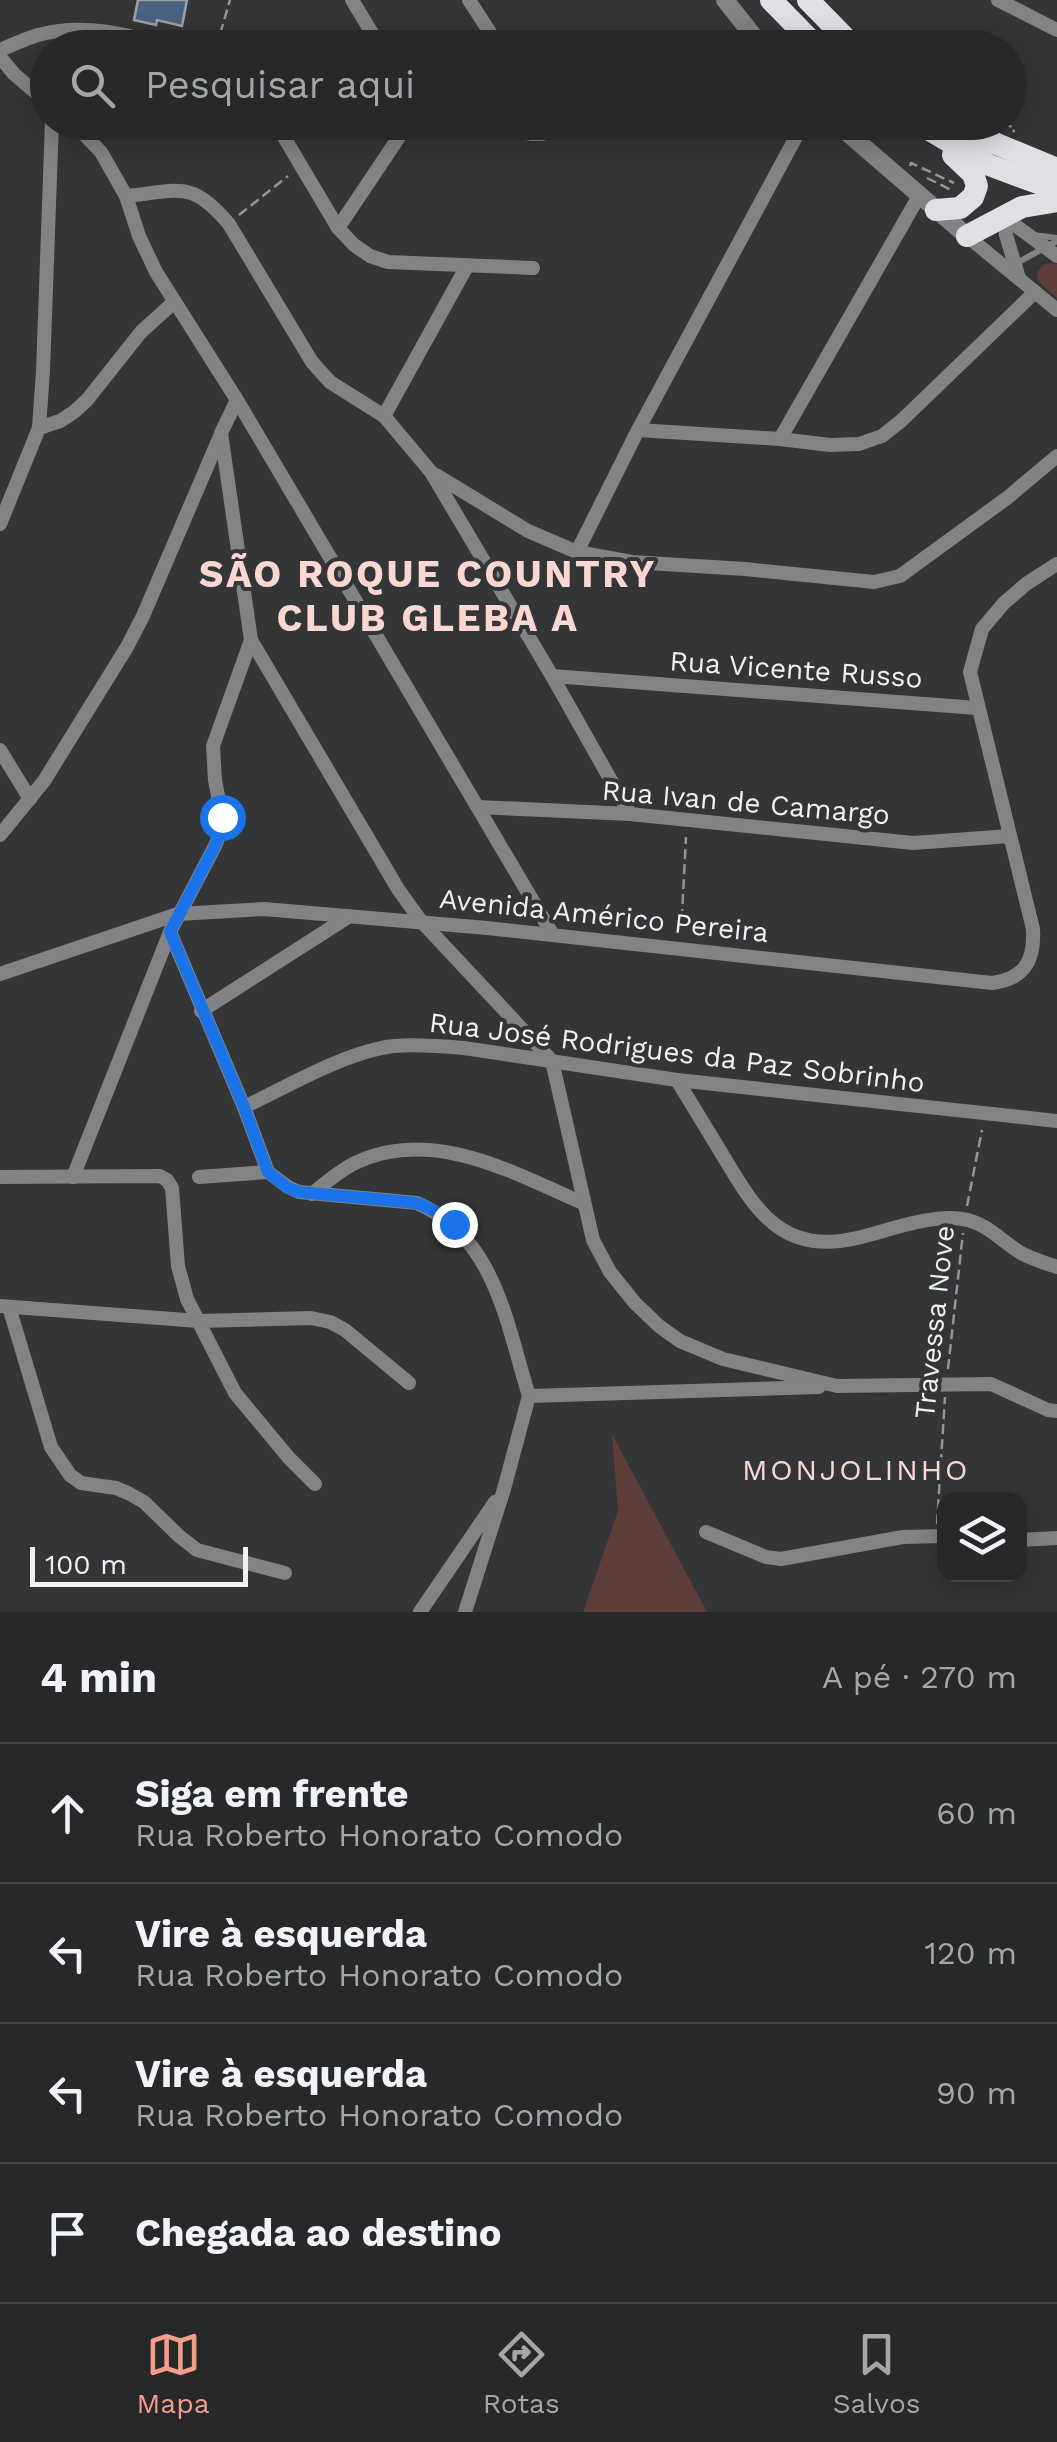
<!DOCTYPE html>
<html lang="pt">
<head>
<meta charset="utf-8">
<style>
	:root { --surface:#262829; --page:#2e3031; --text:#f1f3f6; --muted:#a4a6a8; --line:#424446; --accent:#f49d8c }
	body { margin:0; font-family:"Work Sans",sans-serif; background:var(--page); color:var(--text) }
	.controls { position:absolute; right:30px; bottom:30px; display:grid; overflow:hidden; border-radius:20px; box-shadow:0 5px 25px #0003 }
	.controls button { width:90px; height:90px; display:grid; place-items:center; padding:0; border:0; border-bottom:2px solid var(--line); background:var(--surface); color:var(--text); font:50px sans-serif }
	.scale { position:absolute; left:30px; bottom:25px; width:218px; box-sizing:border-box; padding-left:10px; border:5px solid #f0f1f2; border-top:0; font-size:28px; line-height:35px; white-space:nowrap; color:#f0f1f2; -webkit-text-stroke:8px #333537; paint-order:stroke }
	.stop { position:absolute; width:30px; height:30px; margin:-22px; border:8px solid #1a73e8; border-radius:50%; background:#fff }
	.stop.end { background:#1a73e8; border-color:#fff; box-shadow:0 2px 10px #0008 }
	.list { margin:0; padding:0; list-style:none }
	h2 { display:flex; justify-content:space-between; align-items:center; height:130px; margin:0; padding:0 40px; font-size:42px }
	h2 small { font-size:32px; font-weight:400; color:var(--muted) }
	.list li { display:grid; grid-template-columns:65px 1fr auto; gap:30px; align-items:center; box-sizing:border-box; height:140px; padding:0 40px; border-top:2px solid var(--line) }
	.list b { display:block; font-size:38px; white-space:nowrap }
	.list p { margin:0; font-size:32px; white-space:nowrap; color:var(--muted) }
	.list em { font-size:32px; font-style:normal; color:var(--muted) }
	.icon { flex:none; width:55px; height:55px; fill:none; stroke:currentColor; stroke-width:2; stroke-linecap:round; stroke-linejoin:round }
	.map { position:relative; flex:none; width:1057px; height:1612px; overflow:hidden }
	.search { position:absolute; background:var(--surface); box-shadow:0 5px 25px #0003; left:30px; right:30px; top:30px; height:110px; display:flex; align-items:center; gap:25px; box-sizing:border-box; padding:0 35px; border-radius:55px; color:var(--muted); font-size:38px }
	.sheet { height:690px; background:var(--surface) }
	nav { display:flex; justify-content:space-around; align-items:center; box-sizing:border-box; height:140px; border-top:2px solid var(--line); background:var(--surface); font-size:28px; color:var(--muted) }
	nav a { display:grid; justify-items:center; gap:5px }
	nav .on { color:var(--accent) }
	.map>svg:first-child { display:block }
</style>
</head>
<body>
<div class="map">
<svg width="1057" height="1612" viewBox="0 0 1057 1612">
	<rect width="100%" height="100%" fill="#333537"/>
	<!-- green -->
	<g fill="#5d3e38">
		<polygon points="1052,263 1057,264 1057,298 1038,281 1037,272 1043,265"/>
		<polygon points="612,1434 707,1612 583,1612 618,1511"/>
	</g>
	<!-- building -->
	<polygon fill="#4a6282" stroke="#9ea0a3" stroke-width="2.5" points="138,0 187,0 182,26 157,20 156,25 134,20"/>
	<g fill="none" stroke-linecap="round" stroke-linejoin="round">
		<!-- path -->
		<g stroke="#939596" stroke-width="2.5" stroke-dasharray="10 5" stroke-linecap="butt">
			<polyline points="216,48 230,0"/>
			<polyline points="1003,122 1015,129 1013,132"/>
			<polyline points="910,166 911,163 954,183"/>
			<polyline points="927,178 951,190"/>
			<polyline points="239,215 288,176"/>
			<polyline points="681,934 686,837"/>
			<polyline points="967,1206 982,1130"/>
			<polyline points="948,1369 963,1233"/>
			<polyline points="937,1524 945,1397"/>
		</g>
		<!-- service -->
		<g stroke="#828384" stroke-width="6">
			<polyline points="1033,235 1057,238"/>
			<polyline points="1015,264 1057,241"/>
		</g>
		<!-- minor -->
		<g stroke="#828384" stroke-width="14">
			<polyline points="352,0 381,48"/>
			<polyline points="469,0 500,48"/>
			<polyline points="998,0 1057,30"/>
			<path d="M0,50c12,-5 25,-11 38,-15 46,-13 91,0 136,13"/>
			<polyline points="0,57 14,74 48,103"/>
			<polyline points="72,122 101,152 126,196 139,236 156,272 237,400 553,935"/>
			<polyline points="275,122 338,228 354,245 370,256 388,262 533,268"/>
			<polyline points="468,122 532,134 542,134 547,128 547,122"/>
			<path d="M126,196c53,-5 65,-17 103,28l83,138 18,20 54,34 47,56 121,204 78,138"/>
			<polyline points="1004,217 1057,256"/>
			<polyline points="1004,217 1006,235 1019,278"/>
			<polyline points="338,228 409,122"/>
			<polyline points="967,236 1057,310"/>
			<polyline points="237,400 221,433 251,640 398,889 421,921 552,1061 593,1240 610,1272 635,1303 659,1326 680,1341 723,1359 837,1386 991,1384 1048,1410 1057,1411"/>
			<polyline points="384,416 467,266"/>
			<polyline points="39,428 60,421 74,412 87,400 141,332 174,302"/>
			<polyline points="638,430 780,439 830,445 859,444 882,436 901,421 1035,292"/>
			<polyline points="780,439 919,196"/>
			<polyline points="436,475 528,531 577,552 632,562 745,569 874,582 900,576 1007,498 1057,456"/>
			<polyline points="0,524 39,428 43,371 52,122"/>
			<polyline points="577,552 638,430 804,122"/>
			<path d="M251,640l-38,106 2,34 7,37 -1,14 -6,15 -45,86 74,175 24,65 20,15 11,5 118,11c78,34 89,119 112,193"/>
			<polyline points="552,676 977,708"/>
			<polyline points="0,750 30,799"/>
			<polyline points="478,807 630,814 913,843 1010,836"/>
			<polyline points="0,835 44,781 127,647 143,616 221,434"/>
			<path d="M0,974l178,-60 86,-5 223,19 505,55c32,-4 43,-22 41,-54l-63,-257 12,-43 22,-26 22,-19 31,-20"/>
			<polyline points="201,1011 348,917"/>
			<path d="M677,1080c16,26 32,53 48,79 32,54 59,96 132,79 30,-7 74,-24 105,-19 24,3 39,22 59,34 11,6 24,10 36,14"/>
			<path d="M244,1107c43,-20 103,-56 150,-61 23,-2 47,0 70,2l213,32 380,41"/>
			<polyline points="0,1177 160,1176 167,1180 172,1188 178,1266 187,1299 235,1393 289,1458 315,1484"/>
			<polyline points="73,1177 170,932"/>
			<polyline points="199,1177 268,1172"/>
			<path d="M312,1194c13,-11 27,-23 43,-31 78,-37 158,10 228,40"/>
			<polyline points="0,1306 199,1321 311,1318 330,1322 345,1330 409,1383"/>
			<polyline points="9,1307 51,1447 70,1475 81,1483 116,1488 128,1493 144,1502 179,1536 197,1550 285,1573"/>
			<polyline points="529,1396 819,1387"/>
			<polyline points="706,1532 766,1557 781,1559 903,1537 944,1536"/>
			<polyline points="1020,1540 1057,1538"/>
			<polyline points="420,1612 495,1502"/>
			<polyline points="465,1612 504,1489 529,1396"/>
		</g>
		<!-- tertiary -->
		<g stroke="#828384" stroke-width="18">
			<polyline points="725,0 763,48"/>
			<polyline points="835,122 967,236"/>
		</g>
		<!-- trunk -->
		<g stroke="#dee0e3" stroke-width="22">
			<polyline points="771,0 818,48"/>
			<polyline points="808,0 855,48"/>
			<polyline points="916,122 989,165 1057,190"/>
			<polyline points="952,122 987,140 1057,169"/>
			<polyline points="936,210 960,208 973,197 977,186 973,174 953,155"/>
			<polyline points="967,236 1022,207 1057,201"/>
		</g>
	</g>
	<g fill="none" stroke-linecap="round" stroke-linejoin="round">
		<!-- route -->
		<polyline stroke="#1a73e8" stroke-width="12" points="222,817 221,830 215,846 170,932 244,1107 268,1172 288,1188 299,1192 417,1203 435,1211 454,1224"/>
	</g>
	<g text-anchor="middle" stroke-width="8" stroke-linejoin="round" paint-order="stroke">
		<!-- street labels -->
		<g font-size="28" fill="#f0f1f2" stroke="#333537">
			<text transform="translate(796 669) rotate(4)" y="10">Rua Vicente Russo</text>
			<text transform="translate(746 802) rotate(5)" y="10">Rua Ivan de Camargo</text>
			<text transform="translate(604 915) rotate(6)" y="10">Avenida Américo Pereira</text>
			<text transform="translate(677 1052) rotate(7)" y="10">Rua José Rodrigues da Paz Sobrinho</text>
			<text transform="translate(934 1322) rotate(-84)" y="10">Travessa Nove</text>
		</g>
		<!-- neighbourhood labels -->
		<g font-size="30" letter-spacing="2.5" fill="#fad8d1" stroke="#333537">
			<text x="856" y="1480">MONJOLINHO</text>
		</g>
		<!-- district labels -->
		<g font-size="38" font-weight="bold" letter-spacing="2.5" fill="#fad8d1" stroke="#333537">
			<text x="428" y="587">SÃO ROQUE COUNTRY<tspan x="428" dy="44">CLUB GLEBA A</tspan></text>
		</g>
	</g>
</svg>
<div class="controls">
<button><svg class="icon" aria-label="layers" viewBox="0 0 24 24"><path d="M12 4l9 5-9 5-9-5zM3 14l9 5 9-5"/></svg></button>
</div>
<div class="scale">100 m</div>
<div class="stop" style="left:222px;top:817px"></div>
<div class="stop end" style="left:454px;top:1224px"></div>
<div class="search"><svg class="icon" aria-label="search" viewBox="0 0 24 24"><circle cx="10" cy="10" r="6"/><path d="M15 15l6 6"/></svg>Pesquisar aqui</div>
</div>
<section class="sheet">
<h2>4 min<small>A pé · 270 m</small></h2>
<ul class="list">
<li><svg class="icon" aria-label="ahead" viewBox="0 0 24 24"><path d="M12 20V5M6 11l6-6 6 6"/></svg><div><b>Siga em frente</b><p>Rua Roberto Honorato Comodo</p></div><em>60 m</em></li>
<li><svg class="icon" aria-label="left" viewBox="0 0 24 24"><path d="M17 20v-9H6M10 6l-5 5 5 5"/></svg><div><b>Vire à esquerda</b><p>Rua Roberto Honorato Comodo</p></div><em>120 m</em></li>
<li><svg class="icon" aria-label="left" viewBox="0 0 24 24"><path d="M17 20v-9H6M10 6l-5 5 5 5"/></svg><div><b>Vire à esquerda</b><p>Rua Roberto Honorato Comodo</p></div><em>90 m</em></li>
<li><svg class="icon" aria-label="arrive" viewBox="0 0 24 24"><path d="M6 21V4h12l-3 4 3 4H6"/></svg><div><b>Chegada ao destino</b></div></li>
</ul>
</section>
<nav>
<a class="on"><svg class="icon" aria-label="map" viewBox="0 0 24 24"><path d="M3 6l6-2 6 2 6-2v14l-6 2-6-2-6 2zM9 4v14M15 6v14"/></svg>Mapa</a>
<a><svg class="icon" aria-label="directions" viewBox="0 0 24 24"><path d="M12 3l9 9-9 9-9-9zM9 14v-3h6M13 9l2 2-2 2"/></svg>Rotas</a>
<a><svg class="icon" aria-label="saved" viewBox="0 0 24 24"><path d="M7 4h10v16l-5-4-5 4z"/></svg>Salvos</a>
</nav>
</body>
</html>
